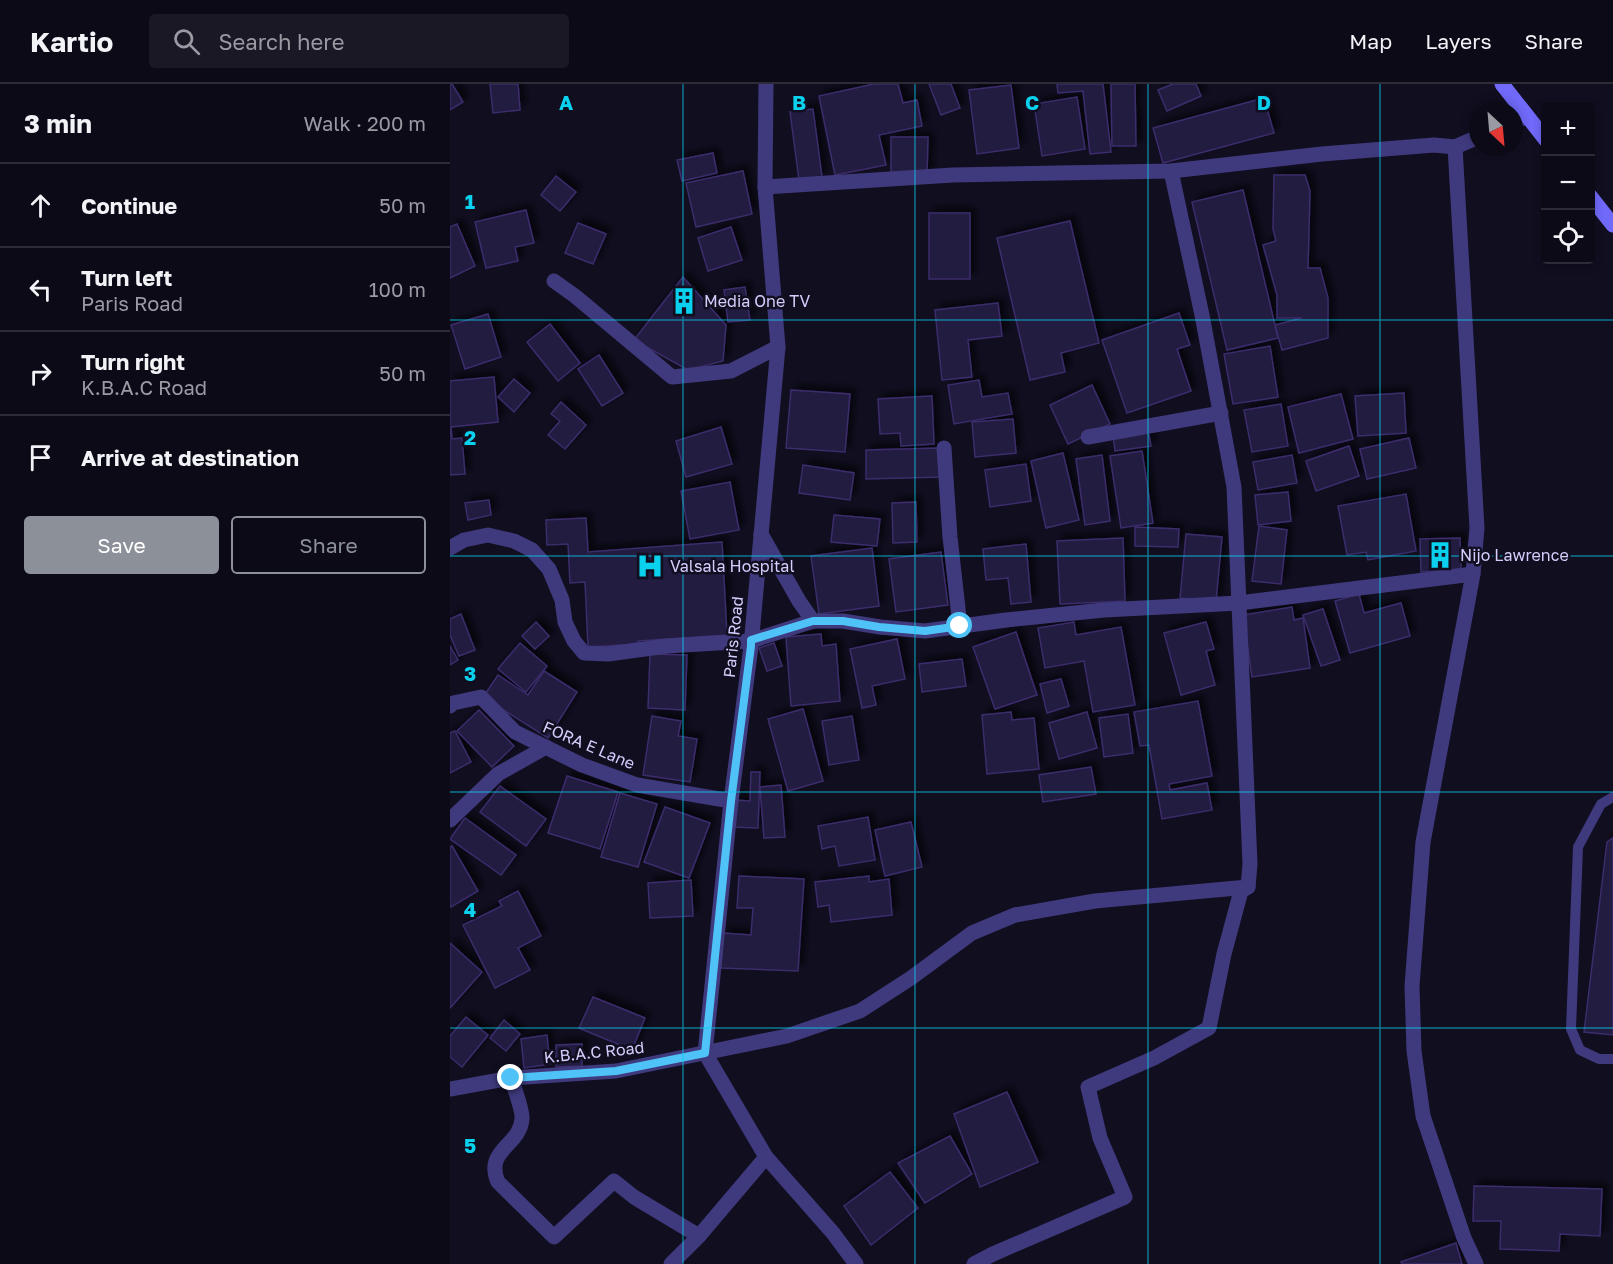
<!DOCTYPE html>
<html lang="en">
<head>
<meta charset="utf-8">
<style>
	:root { --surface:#0d0a18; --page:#1b1825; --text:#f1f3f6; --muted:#9a9aa2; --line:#2d2b37; --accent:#8c9099 }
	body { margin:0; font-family:"Golos Text",sans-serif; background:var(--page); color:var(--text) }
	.controls { position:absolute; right:18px; top:18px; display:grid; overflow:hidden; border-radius:6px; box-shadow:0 3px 9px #0003 }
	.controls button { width:54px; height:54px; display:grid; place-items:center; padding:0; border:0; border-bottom:2px solid var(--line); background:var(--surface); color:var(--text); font:30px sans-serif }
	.compass { position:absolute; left:1019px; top:18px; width:54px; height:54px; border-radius:50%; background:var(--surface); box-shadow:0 3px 9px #0003; rotate:154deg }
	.stop { position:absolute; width:18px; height:18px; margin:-14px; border:4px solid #4fc3f7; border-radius:50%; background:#fff }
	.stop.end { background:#4fc3f7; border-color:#fff; box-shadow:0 2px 6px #0008 }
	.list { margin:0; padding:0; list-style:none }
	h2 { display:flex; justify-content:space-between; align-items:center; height:78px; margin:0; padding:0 24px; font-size:26px }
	h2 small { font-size:20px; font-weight:400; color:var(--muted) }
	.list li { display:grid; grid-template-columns:39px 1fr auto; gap:18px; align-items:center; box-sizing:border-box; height:84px; padding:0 24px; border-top:2px solid var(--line) }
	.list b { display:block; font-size:22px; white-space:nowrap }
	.list p { margin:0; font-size:20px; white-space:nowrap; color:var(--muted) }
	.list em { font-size:20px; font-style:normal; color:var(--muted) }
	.actions { display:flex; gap:12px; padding:18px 24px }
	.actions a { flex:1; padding:14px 0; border:2px solid var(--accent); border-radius:6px; text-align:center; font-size:21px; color:var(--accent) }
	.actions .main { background:var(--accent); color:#fff }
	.icon { flex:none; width:33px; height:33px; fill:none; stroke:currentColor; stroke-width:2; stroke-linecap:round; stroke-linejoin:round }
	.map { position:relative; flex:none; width:1163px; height:1180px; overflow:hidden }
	header { display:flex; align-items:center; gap:36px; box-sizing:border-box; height:84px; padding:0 30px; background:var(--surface); border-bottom:2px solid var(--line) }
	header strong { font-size:28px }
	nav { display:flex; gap:33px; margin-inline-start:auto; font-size:21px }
	.search { width:420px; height:54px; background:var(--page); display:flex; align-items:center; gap:15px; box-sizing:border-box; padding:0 21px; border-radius:6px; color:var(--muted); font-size:22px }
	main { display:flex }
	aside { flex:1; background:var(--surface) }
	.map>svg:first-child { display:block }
</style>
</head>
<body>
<header>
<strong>Kartio</strong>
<div class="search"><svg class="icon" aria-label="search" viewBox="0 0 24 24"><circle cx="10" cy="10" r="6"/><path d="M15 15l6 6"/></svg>Search here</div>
<nav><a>Map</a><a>Layers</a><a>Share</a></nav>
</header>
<main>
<aside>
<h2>3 min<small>Walk · 200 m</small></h2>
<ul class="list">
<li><svg class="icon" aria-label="ahead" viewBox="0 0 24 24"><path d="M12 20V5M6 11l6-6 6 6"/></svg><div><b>Continue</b></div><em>50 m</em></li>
<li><svg class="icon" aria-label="left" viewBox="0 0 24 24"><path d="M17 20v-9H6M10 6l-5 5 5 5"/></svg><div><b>Turn left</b><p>Paris Road</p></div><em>100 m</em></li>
<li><svg class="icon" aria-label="right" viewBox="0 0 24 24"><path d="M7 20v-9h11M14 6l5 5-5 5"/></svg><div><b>Turn right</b><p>K.B.A.C Road</p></div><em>50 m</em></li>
<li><svg class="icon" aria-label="arrive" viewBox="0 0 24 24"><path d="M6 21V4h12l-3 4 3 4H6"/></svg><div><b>Arrive at destination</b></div></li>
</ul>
<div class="actions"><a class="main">Save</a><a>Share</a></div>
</aside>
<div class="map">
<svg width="1163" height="1180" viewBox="0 0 1163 1180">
	<defs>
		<filter id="shadow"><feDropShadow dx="5.5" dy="-5.5" stdDeviation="3" flood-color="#0009"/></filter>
	</defs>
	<rect width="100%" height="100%" fill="#110e20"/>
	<!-- building -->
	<g fill="#231a40" stroke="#3b2d6b" stroke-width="1.5" filter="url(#shadow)">
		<polygon points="0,0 2,0 13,18 0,26"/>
		<polygon points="40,0 68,0 70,26 43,29"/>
		<polygon points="424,0 448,0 453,19 467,16 472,42 429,51 436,81 385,91 369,12"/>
		<polygon points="479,0 501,0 510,24 491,31"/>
		<polygon points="607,0 653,0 661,68 640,70 633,7 608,9"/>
		<polygon points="661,0 685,0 686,62 662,62"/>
		<polygon points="723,0 746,0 751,12 717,27 708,6"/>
		<polygon points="561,1 569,64 527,70 519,6"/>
		<polygon points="627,13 635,65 592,72 584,20"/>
		<polygon points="814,14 824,49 713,79 703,44"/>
		<polygon points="363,25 372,93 349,96 340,28"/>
		<polygon points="441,53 478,53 477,91 441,91"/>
		<polygon points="263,69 267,89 232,97 227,76"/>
		<polygon points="293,87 302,130 246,143 236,99"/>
		<polygon points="824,91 855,91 860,107 858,184 870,184 878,214 878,254 832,266 825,241 852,234 827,234 827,211 813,161 826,157 823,145"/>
		<polygon points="106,92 126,108 110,127 91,111"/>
		<polygon points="793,106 828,254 777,266 742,118"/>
		<polygon points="76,126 84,159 65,163 68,177 36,184 25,138"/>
		<rect x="479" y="129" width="41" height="66"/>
		<polygon points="620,137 649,259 611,269 615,288 580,296 547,154"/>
		<polygon points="128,139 156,150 143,180 115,169"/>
		<polygon points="7,140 25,182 0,194 0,143"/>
		<polygon points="281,143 292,176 258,187 248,154"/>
		<polygon points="233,193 276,241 273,277 238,286 184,256"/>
		<polygon points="295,203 300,236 278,238 274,206"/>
		<polygon points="548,219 552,252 518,256 522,293 492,296 485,226"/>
		<polygon points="729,229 740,261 727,265 741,307 677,329 652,256"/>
		<polygon points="38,230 51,273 15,285 1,241"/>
		<polygon points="100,240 130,279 108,297 77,258"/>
		<polygon points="820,262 828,313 783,320 774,270"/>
		<polygon points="149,271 173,309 152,322 128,285"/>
		<polygon points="44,293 48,338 1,343 2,355 12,354 15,390 0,391 0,297"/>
		<polygon points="64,295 80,309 64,328 48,313"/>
		<polygon points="529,296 532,313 558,309 562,330 504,340 498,301"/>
		<polygon points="642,301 660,340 618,360 600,321"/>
		<polygon points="341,306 400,310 395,368 336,364"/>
		<polygon points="954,309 956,349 908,352 905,312"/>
		<polygon points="891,310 903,355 849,369 838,323"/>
		<polygon points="482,312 484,360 451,362 450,349 430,350 428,315"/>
		<polygon points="111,318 136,341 115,365 98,351 110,337 101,330"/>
		<polygon points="831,320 838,362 802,368 794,326"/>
		<polygon points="563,335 566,369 525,373 522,338"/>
		<polygon points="271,343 282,380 236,393 226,357"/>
		<polygon points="698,345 701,362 665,367 663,350"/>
		<polygon points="959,354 966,384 917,395 910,365"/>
		<polygon points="899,362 909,392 866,407 856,377"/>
		<polygon points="491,364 492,393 416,395 416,366"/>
		<polygon points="692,367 703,439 671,444 660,372"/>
		<polygon points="613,369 629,436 596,444 581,377"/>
		<polygon points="652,371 660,437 635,441 626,375"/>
		<polygon points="842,371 847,399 808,406 803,378"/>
		<polygon points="576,380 581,417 540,423 535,386"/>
		<polygon points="353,381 404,389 400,416 349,409"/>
		<polygon points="280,398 289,446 240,455 231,407"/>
		<polygon points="838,408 841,437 808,441 805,411"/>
		<polygon points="956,410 966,467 918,476 916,468 897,471 888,422"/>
		<polygon points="39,416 41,431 18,436 15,419"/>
		<polygon points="466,418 467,458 443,459 442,419"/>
		<polygon points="384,431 430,435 427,462 381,458"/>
		<polygon points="136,434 138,468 272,458 277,551 188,557 188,560 138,563 135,498 120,499 118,460 97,461 96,436"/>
		<polygon points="809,442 837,446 831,500 802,497"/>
		<polygon points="685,443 729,445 728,463 685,462"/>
		<polygon points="736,450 772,453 766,517 730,514"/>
		<polygon points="673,454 675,517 610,520 607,457"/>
		<polygon points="1010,454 1011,486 971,488 970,455"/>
		<polygon points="576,460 581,518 561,520 558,494 536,496 533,465"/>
		<polygon points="422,464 429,522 369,530 361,472"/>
		<polygon points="491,468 498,521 446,528 439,475"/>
		<polygon points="909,510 914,529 951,519 960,552 900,569 885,517"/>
		<polygon points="842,523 844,536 853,534 860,584 802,593 793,531"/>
		<polygon points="873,525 890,576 871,582 853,531"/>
		<polygon points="11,530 25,566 9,572 0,551 0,535"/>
		<polygon points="86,538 99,552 85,565 72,552"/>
		<polygon points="624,538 626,551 671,543 685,621 643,628 634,577 595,584 588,544"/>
		<polygon points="756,538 764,565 756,567 765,601 731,611 714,549"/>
		<polygon points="566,548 587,611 545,625 523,563"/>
		<polygon points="371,550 372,562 386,560 390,617 341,622 336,553"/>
		<polygon points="447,555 455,595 422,602 426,621 412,624 400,565"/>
		<polygon points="70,559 97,582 76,608 48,585"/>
		<polygon points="324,559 332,582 317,587 309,564"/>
		<polygon points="0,562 8,576 0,581"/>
		<polygon points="200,570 237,571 235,626 198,624"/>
		<polygon points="512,575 516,602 472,608 469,580"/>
		<polygon points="94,587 127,608 98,654 33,613 48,591 78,611"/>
		<polygon points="611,595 619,622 597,629 590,600"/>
		<polygon points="748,617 762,692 719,700 720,706 757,699 762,726 712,735 699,661 690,662 684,628"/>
		<polygon points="353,625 373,697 338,707 318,635"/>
		<polygon points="29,626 64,662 42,683 7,647"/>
		<polygon points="561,628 562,636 584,634 589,685 537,690 532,631"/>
		<polygon points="637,628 647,664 609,675 599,639"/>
		<polygon points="678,630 683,669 654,673 649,634"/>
		<polygon points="202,632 231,637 228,652 247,655 240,698 193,691"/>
		<polygon points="402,632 409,676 379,681 372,637"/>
		<polygon points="5,647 21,678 0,689 0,649"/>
		<polygon points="641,683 646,710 593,718 589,691"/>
		<polygon points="301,688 310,688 308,744 282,743 283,716 300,717"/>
		<polygon points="117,692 168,708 150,765 98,749"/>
		<polygon points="331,701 335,753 314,754 310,703"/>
		<polygon points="50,702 96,735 76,762 30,728"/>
		<polygon points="170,709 207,720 188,783 151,773"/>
		<polygon points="215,723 260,739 239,794 194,778"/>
		<polygon points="418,733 425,776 389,782 385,762 372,765 368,742"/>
		<polygon points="15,734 66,771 51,791 0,755"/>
		<polygon points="461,738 472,783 435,792 425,746"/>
		<polygon points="1163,754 1163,951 1134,948 1157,758"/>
		<polygon points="2,762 28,807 1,823 0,820 0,763"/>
		<polygon points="289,792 354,795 348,887 271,884 273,849 301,851 303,824 287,824"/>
		<polygon points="419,792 419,798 439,795 442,831 381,838 379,821 368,823 365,798"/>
		<polygon points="241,796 243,832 200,834 198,799"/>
		<polygon points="68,807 91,852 68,864 80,886 45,904 13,841 52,822 49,817"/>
		<polygon points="0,859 32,888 0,924"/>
		<polygon points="143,913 195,934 182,966 129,944"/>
		<polygon points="16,933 38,951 12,983 0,973 0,952"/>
		<polygon points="54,936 70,950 56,967 40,954"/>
		<polygon points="97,951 100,980 74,984 71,955"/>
		<polygon points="132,960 132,982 106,983 106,961"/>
		<polygon points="557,1008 588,1078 530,1103 504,1030"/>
		<polygon points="500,1052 522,1090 475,1119 448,1079"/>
		<polygon points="440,1088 468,1124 421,1161 394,1122"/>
		<polygon points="1024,1102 1152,1105 1150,1152 1110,1150 1109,1167 1050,1165 1051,1137 1023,1137"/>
		<polygon points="1006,1159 1012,1180 952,1180 951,1178"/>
	</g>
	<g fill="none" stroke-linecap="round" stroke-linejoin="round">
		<!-- lane -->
		<polyline stroke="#3f3a7d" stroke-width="10" points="1163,713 1151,720 1128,763 1121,945 1130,966 1149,975 1163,975"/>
		<!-- street -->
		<g stroke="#3f3a7d" stroke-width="15">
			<polyline points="1064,38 1077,32"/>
			<polyline points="1005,63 1027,444 1023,490 973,758 962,902 964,967 973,1032 1014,1154 1026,1180"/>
			<polyline points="315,103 503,91 721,87 872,70 984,61 1005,63 1028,53"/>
			<polyline points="104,197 125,212 222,293 281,287 328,263"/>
			<polyline points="638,353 771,329"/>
			<polyline points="494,364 500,453 510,542"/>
			<polyline points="311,450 349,517 363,537 393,537 430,543 475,547 556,536 654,526 789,519 1023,490"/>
			<polyline points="0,464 14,456 38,451 64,457 82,466 99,485 112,516 115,538 124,557 134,569 158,570 217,562 301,557 363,537"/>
			<polyline points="0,622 3,619 31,613 65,648 132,681 187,701 281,717"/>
			<polyline points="0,736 48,690 96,663"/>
			<polyline points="255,969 281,717 301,562 328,263 315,103 316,0"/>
			<path d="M61,994c3,9 12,33 11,41 -2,27 -38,31 -24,63l56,55 60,-56 20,16 65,39"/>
			<polyline points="0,1005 61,994 166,987 337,952 410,927 461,894 522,849 565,831 645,817 798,803 800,780 784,403 752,231 721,87"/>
			<polyline points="316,1073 383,1149 406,1180"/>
			<polyline points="221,1180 249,1152 316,1073 255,969"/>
			<polyline points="524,1180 543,1170 675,1113 650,1054 638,1003 704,974 759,944 774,870 791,807 798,803"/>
		</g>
		<!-- secondary -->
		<g stroke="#7069f9" stroke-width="15">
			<polyline points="1052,0 1096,56"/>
			<polyline points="1140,112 1163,141"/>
		</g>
	</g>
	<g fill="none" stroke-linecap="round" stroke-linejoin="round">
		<!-- route -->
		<polyline stroke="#4fc3f7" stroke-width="8" points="61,994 166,987 255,969 281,717 301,562 301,556 363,537 393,537 429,543 475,547 510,542"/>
	</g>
	<!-- grid -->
	<path fill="none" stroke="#0ad1ed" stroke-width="1.5" stroke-opacity="0.55" d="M233,0v1180M465,0v1180M698,0v1180M930,0v1180M0,236h1163M0,472h1163M0,708h1163M0,944h1163"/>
	<!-- icons -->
	<defs>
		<symbol id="building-bare" viewBox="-9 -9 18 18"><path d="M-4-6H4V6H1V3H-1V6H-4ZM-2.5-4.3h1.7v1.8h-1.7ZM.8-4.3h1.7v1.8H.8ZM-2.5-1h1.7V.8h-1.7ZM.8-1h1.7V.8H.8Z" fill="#0ad1ed" stroke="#110e20" stroke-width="2.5" paint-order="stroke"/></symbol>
		<symbol id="hospital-bare" viewBox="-9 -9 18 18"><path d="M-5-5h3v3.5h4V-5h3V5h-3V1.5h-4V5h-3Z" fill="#0ad1ed" stroke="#110e20" stroke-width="2.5" paint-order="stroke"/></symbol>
	</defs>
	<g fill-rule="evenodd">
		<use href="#building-bare" x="215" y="198" width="38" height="38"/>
		<use href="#building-bare" x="971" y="452" width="38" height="38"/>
		<use href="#hospital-bare" x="181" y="463" width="38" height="38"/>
	</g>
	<g text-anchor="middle" stroke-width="5" stroke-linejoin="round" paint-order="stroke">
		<!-- poi labels -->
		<g font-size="16" fill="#d5cefd" stroke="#110e20" text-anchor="start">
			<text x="254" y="223">Media One TV</text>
			<text x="1010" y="477">Nijo Lawrence</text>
			<text x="220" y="488">Valsala Hospital</text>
		</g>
		<!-- street labels -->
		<g font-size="16" fill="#d5cefd" stroke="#110e20">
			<text transform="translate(283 553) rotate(-84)" y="6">Paris Road</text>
			<text transform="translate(139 661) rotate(23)" y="6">FORA E Lane</text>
			<text transform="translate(144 968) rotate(-6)" y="6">K.B.A.C Road</text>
		</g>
	</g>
	<g font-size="20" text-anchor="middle" font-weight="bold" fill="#0ad1ed" stroke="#110e20" stroke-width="5" stroke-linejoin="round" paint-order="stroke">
		<text x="116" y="26">A</text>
		<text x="349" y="26">B</text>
		<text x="582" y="26">C</text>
		<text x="814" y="26">D</text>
		<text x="20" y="125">1</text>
		<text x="20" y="361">2</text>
		<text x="20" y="597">3</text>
		<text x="20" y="833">4</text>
		<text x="20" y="1069">5</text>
	</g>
</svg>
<div class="controls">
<button>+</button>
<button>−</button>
<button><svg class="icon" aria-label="locate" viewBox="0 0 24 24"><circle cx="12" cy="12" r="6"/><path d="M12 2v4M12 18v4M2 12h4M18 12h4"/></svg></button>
</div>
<svg class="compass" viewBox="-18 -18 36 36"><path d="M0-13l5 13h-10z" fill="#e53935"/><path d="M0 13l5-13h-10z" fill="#9a9aa2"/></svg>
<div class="stop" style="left:510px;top:542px"></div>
<div class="stop end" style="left:61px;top:994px"></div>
</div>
</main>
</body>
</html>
